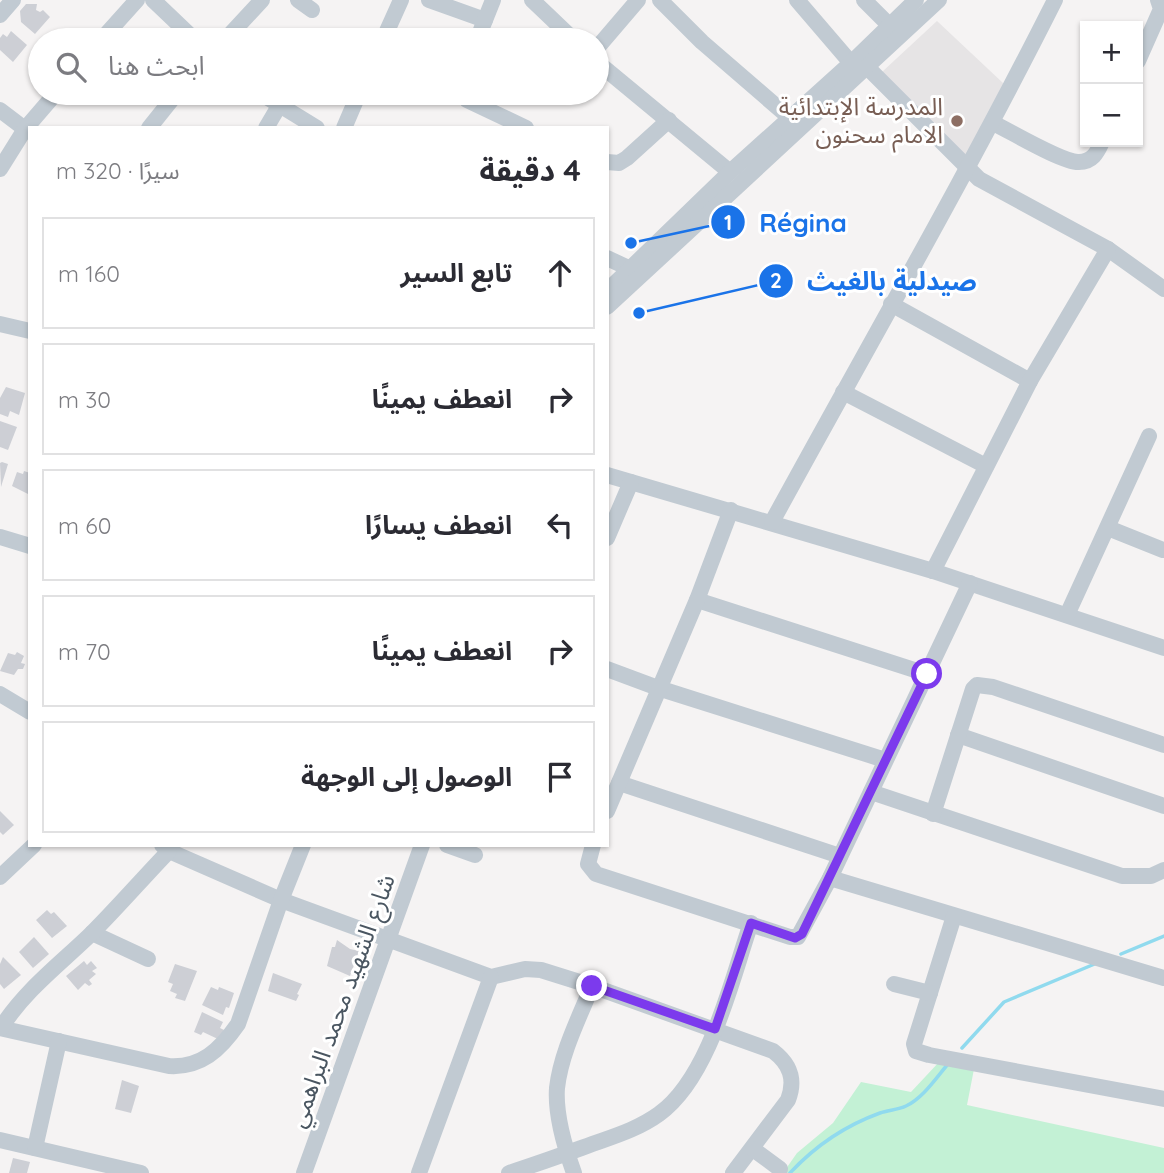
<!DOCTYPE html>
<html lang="ar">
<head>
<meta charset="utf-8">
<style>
	:root { --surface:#fff; --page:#f7f7f7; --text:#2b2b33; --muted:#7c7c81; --line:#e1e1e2 }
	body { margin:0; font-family:Quicksand,"Noto Sans Arabic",sans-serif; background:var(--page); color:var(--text); direction:rtl }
	.controls { position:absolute; right:21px; top:21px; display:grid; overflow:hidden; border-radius:0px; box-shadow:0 2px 5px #0004 }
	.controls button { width:63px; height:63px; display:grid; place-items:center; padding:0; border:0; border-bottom:2px solid var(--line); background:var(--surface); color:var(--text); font:35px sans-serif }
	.stop { position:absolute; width:21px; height:21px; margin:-16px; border:5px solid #7c3aed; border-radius:50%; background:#fff }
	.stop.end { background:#7c3aed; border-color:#fff; box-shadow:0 2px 7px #0008 }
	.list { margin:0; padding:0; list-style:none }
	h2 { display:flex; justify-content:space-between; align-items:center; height:91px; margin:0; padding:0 28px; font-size:30px }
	h2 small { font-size:23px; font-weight:400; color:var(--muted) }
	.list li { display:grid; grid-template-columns:46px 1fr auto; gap:21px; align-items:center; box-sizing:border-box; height:112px; margin:0 14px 14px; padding:0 14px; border:2px solid var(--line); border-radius:0px }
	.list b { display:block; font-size:26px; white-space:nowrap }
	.list em { font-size:23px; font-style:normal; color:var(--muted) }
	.icon { flex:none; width:38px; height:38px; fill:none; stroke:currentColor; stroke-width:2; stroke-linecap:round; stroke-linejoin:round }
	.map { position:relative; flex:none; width:1164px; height:1173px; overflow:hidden; direction:ltr }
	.search { position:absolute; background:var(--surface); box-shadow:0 2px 5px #0004; left:28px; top:28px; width:581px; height:77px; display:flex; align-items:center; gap:18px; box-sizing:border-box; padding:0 24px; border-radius:38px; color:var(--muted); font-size:26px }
	.panel { position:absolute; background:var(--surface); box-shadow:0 2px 5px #0004; left:28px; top:126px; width:581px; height:721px; border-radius:0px; direction:rtl }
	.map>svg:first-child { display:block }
</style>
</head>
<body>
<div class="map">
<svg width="1164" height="1173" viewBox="0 0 1164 1173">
	<rect width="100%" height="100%" fill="#f5f3f3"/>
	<!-- education -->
	<polygon fill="#e6e4e5" points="937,21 1004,84 965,157 882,72"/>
	<!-- green -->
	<polygon fill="#c3f1d5" points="940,1061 974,1069 967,1105 1164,1148 1164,1173 783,1173 797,1153 833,1123 861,1082 911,1092"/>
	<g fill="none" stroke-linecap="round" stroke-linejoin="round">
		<!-- stream -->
		<g stroke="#90daee" stroke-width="3.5">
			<polyline points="1121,954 1164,936"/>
			<polyline points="962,1048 1004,1002 1097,963"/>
			<path d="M790,1173c26,-28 54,-47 90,-60 8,-3 18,-3 26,-7 17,-8 30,-28 42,-42"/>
		</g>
	</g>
	<!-- building -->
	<g fill="#cdcfd5">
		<polygon points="26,4 37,4 36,10 40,12 43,10 50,17 35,34 21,22 20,11"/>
		<polygon points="11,31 27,45 13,62 0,50 0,38 3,34 7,37"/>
		<polygon points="6,387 25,393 19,415 10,411 8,417 0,414 0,398"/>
		<polygon points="0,421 17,427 8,450 0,447"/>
		<polygon points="2,462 8,464 1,487 0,463"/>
		<polygon points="24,471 30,473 30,495 12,486 17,472 23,474"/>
		<polygon points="17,652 24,656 21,663 25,664 23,669 18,669 14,675 0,671 8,653 15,655"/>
		<polygon points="0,811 14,825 3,835 0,832"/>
		<polygon points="47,910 51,914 54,912 67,926 52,938 36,920"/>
		<polygon points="34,937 49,954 33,968 19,952"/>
		<polygon points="337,940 350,949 359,951 350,976 327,966 332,947 335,947"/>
		<polygon points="3,957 21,975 4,989 0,984 0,964"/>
		<polygon points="84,961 87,965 91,961 97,968 92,971 96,974 89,980 92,984 89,986 85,983 78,990 66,976"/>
		<polygon points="175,964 197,971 185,1001 175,998 177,994 170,991 173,984 168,982"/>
		<polygon points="273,973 302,984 297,994 299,995 296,1001 268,991"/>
		<polygon points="211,987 218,990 219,987 234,993 229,1008 226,1007 223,1015 202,1005"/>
		<polygon points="202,1012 223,1022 220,1028 224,1030 220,1040 203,1032 201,1035 194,1032"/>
		<polygon points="122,1080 139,1086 131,1113 115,1109"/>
		<polygon points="13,1158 30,1162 27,1173 9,1173"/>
	</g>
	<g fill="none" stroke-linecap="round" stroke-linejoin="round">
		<!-- minor -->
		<g stroke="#c1cad2" stroke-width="16">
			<polyline points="153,0 195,40"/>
			<polyline points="298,0 312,10"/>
			<polyline points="429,0 485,20"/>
			<polyline points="532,0 574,40"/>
			<polyline points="660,0 702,42 790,118"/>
			<polyline points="797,0 851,63"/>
			<polyline points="864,0 896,32"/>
			<polyline points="0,15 13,0"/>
			<polyline points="101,40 137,0"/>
			<polyline points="225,40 262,0"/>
			<polyline points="383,40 401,0"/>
			<polyline points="477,40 493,0"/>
			<polyline points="597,48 638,0"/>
			<polyline points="1138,61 1161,9 1158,0"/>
			<polyline points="597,62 730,172"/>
			<polyline points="867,67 979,179 1108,249 1164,289"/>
			<polyline points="260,93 317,128"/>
			<polyline points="463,93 467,100 526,128"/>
			<polyline points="0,110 25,129"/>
			<path d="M993,123c17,8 70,40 86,39 13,0 18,-9 23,-20"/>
			<polyline points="149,128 177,93"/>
			<polyline points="266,128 279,106"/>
			<polyline points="344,128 359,93"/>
			<polyline points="607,162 619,163 627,158 669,120"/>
			<polyline points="0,169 25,129 56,93"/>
			<polyline points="607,258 637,272"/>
			<polyline points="607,291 730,172 851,63 916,0"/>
			<polyline points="891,304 1030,381"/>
			<polyline points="607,307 939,0"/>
			<polyline points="0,324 30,331"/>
			<polyline points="843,392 986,466"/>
			<polyline points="607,475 933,571 1164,648"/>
			<path d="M772,522c95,-174 194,-345 283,-522"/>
			<polyline points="1108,528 1163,550"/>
			<polyline points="0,537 30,546"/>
			<polyline points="607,538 631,482"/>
			<polyline points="933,571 1030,381 1108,249"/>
			<polyline points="697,600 927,674"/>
			<polyline points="1067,615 1149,436"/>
			<polyline points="607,669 658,688 885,760"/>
			<polyline points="0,694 30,712"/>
			<polyline points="958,735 1164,806"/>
			<polyline points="619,783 840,856"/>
			<polyline points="871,792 1122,876 1151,876 1164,870"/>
			<polyline points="607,811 697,600 731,510"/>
			<polyline points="933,814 973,689 977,685 993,687 1164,745"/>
			<path d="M162,845l7,6 112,49 210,77 34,-8 16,1 51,16 181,65c17,13 23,28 15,49l-55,73"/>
			<polyline points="447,845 475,855"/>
			<polyline points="593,845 588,864 596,874 790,937 798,937 830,878 970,583"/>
			<polyline points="0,877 34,845"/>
			<polyline points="830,878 1164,978"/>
			<polyline points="954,916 914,1044 916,1051 929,1055 1164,1099"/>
			<polyline points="92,933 148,959"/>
			<polyline points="894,984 930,993"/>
			<path d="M0,1028l169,38c32,2 51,-16 69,-42l43,-124 22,-55"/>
			<path d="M1,1028c23,-37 59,-64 90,-94 27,-27 52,-56 78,-83"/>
			<polyline points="0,1140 141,1173"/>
			<polyline points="35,1148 59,1041"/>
			<polyline points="753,1149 780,1169"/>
			<polyline points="304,1173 422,845"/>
			<polyline points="419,1173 491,977"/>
			<path d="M509,1173c31,-10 61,-21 92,-32 20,-7 40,-14 58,-27 51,-37 72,-133 92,-191"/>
			<path d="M574,1173c-9,-25 -19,-58 -17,-85 4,-35 22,-70 35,-102"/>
		</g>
	</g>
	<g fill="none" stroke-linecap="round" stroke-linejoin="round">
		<!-- route -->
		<polyline stroke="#7c3aed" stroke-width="9" points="592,986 715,1029 751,923 795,938 802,934 927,674"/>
	</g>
	<!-- markers -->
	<circle fill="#8d6e63" stroke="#fff" stroke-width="2.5" cx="957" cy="121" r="7"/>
	<g text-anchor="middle" stroke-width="6" stroke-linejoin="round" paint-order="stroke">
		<!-- education labels -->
		<g font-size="24" fill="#785e54" stroke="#fff" text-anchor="end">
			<text x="943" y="115">المدرسة الإبتدائية<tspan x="943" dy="28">الامام سحنون</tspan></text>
		</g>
		<!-- street labels -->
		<g font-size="24" fill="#4a5661" stroke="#fff">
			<text transform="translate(342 1001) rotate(-70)" y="8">شارع الشهيد محمد البراهمي</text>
		</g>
	</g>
	<!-- callouts -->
	<path fill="none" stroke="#1a73e8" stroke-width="2.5" d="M631 243L728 222M639 313L776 281"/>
	<g fill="#1a73e8" stroke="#fff" stroke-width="2.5">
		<circle cx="631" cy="243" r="7"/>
		<circle cx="639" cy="313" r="7"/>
		<circle cx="728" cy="222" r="18"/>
		<circle cx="776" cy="281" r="18"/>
	</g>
	<g font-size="21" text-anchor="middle" font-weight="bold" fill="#fff">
		<text x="728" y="230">1</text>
		<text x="776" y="288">2</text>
	</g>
	<g font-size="26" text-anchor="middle" font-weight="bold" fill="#1a73e8" stroke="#fff" stroke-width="6" stroke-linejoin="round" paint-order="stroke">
		<text x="803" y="232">Régina</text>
		<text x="892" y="290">صيدلية بالغيث</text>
	</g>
</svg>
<div class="controls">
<button>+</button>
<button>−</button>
</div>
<div class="stop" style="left:927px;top:674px"></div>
<div class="stop end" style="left:592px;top:986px"></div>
<div class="search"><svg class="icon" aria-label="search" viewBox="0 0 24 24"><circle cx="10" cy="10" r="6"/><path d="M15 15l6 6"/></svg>ابحث هنا</div>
<section class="panel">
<h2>4 دقيقة<small>سيرًا · 320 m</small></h2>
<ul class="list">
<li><svg class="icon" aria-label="ahead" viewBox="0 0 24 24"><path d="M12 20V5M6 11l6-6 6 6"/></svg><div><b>تابع السير</b></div><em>160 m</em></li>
<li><svg class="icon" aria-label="right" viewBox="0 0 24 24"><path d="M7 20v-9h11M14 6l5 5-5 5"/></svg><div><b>انعطف يمينًا</b></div><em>30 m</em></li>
<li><svg class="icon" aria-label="left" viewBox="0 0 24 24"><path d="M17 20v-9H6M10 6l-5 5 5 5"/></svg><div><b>انعطف يسارًا</b></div><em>60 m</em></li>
<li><svg class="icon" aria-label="right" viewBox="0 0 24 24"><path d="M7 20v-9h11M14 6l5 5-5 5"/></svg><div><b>انعطف يمينًا</b></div><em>70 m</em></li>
<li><svg class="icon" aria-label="arrive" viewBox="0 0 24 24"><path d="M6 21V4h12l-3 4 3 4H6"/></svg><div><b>الوصول إلى الوجهة</b></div></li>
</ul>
</section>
</div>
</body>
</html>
